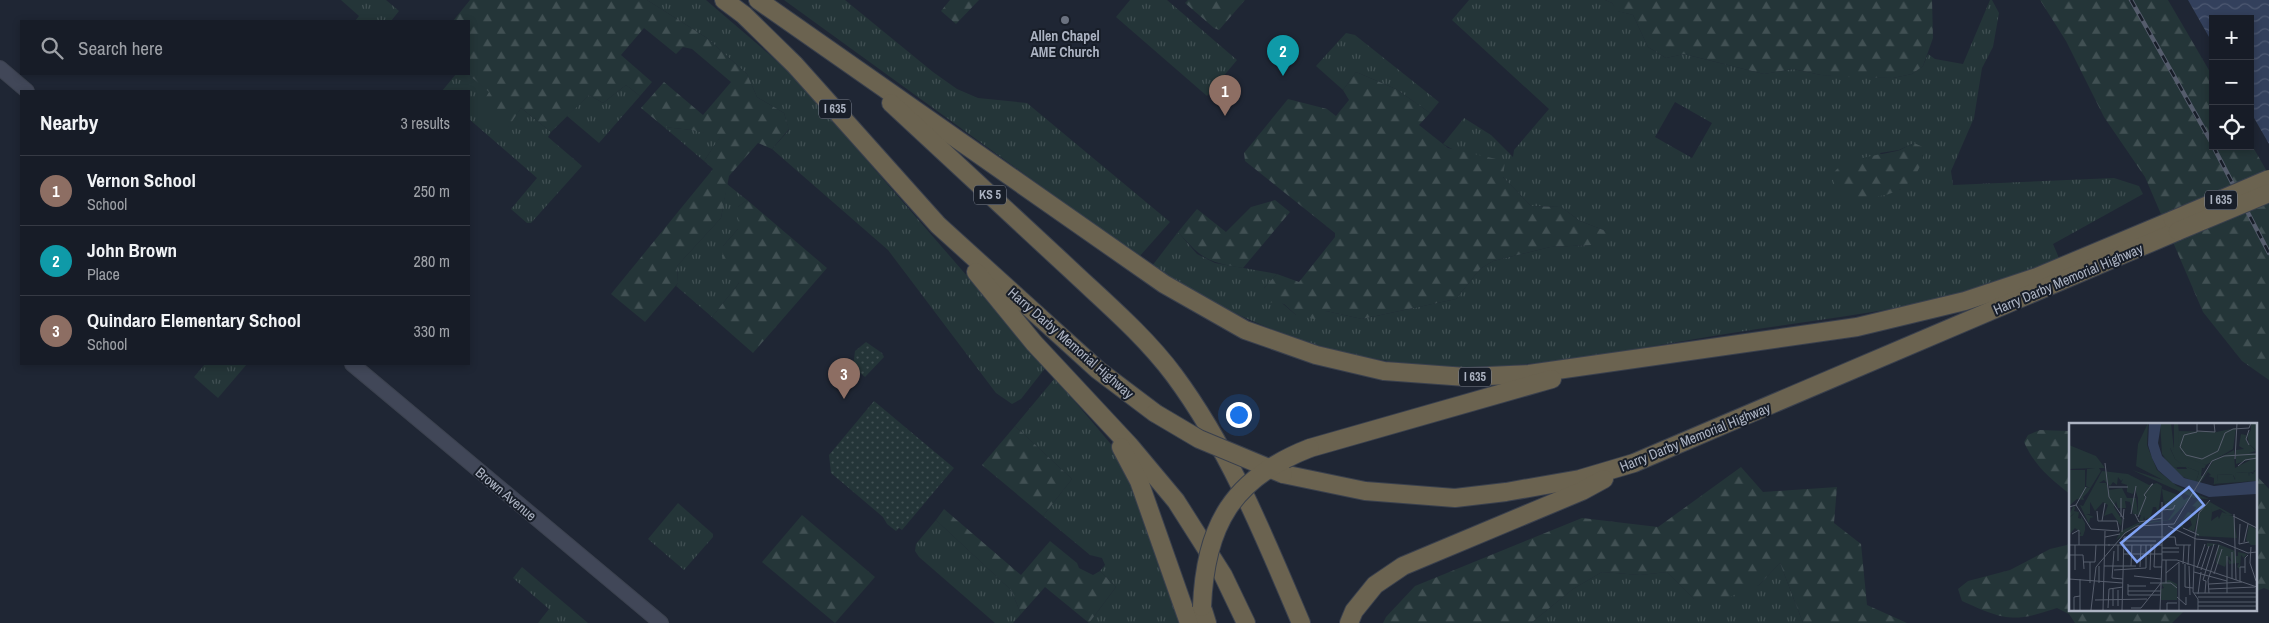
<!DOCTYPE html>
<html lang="en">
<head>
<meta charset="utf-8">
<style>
	:root { --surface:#171c27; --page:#20252f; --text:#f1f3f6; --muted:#9ea1a7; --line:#363a44; --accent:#bca0f2 }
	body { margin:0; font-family:"Archivo Narrow",sans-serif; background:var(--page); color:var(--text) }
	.controls { position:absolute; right:15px; top:15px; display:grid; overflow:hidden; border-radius:0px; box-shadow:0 2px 8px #0003 }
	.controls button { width:45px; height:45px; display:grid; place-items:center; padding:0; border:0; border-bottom:1px solid var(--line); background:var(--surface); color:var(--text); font:25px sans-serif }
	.you { position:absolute; left:1238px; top:414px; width:18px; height:18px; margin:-12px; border:4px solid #fff; border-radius:50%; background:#1a73e8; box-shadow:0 0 0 8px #1a73e833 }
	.badge { display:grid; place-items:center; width:32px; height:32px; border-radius:50%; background:var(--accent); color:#fff; font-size:16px; font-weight:700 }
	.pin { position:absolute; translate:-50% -41px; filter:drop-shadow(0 1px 2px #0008) }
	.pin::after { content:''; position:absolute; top:26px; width:18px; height:15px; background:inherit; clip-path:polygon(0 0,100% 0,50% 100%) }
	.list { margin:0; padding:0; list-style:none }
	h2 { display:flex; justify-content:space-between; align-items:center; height:65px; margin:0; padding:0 20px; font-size:21px }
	h2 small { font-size:16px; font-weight:400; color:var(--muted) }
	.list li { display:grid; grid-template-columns:32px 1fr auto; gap:15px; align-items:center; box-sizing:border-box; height:70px; padding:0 20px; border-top:1px solid var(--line) }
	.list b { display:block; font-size:19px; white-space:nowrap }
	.list p { margin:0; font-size:16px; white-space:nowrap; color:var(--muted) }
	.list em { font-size:16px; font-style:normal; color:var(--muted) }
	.icon { flex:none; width:28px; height:28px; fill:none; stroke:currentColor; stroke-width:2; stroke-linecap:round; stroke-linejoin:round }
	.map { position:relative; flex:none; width:2269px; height:623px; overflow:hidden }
	.search { position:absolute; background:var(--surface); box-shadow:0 2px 8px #0003; left:20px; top:20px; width:450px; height:55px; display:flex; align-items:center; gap:12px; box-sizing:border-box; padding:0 18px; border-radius:0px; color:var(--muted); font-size:19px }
	.panel { position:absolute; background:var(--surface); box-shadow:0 2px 8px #0003; left:20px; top:90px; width:450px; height:275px; border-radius:0px }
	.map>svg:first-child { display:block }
</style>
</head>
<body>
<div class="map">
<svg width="2269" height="623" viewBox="0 0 2269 623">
	<defs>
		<pattern id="grass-tufts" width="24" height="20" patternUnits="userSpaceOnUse" patternTransform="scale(1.25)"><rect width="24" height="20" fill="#243538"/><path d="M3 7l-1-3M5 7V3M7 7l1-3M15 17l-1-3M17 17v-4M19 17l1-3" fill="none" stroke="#415053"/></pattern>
		<pattern id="forest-firs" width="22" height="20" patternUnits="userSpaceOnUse" patternTransform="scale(1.25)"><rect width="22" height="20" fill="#243538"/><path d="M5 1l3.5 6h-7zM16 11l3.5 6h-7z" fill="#415053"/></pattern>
		<pattern id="park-dots" width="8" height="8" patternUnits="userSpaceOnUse" patternTransform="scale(1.25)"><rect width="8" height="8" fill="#243538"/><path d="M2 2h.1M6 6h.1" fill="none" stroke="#415053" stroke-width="1.8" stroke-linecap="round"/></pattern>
		<pattern id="water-waves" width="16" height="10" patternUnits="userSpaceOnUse" patternTransform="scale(1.25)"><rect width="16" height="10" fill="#33405c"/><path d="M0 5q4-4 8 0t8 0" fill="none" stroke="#4e5972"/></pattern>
	</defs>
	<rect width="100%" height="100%" fill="#1f2634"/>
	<!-- grass -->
	<g fill="url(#grass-tufts)" fill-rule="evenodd">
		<polygon points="341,0 386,0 399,11 391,21 355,21 359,16"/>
		<polygon points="647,0 706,0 770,55 798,81 1046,367 1021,399 1012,404 996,393 888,250 772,149 789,130 784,113 757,97 747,74 707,38"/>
		<polygon points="784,0 845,0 933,72 957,89 978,98 1027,103 1170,222 1139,257"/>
		<polygon points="1130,0 1167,0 1237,60 1207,96 1116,17"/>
		<path d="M1469,0h136l7,3 6,8 15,4 15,32 18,11 18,-4 80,20 29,-5 28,6 72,3 19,-4 11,-8 5,-12 7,5 28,5 27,-64h2l7,13 -6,34 -11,21 -8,50 -23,53 2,14 161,-7 25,8 4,8 -90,50 6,14c-38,15 -77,30 -116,40 -67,16 -137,23 -205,34 -77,12 -156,28 -234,34 -128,9 -246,-30 -352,-100l26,-34 19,22 18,9 62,11 -13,14 32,27 30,-4 36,8 94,-20 24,-30 13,-8 57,-14 41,-2 15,-14 -26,-10 -19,-14 -30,-1 -28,-29 -60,-33 21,-26 27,17 22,22 1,-7 35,-41 -97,-89zM1675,102l37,21 -20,35 -37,-21zM1914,143l-14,47 -20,-37 19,-3z"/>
		<polygon points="1346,33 1355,35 1439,102 1430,113 1396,89 1356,72 1343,90 1316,66"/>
		<polygon points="456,74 468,74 490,92 481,107 507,128 521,108 551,132 548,137 582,166 531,223 527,223 511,209 537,178 469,119 469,91 442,91"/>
		<polygon points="626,85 640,96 599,143 567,116 589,95 603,103"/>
		<polygon points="664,127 692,130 721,136 704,161"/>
		<polygon points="727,184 747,200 738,207 738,229 723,246 739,283 712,317 676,286 678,283 677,266 721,218"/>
		<polygon points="205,364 247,364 218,398 194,377"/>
		<polygon points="1055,378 1115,449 1126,471 1183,623 1089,623 1116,587 1100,571 1105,565 1102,558 1090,555 1043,516 1072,479 1015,426"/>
		<polygon points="678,503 713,534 713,537 684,570 648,539"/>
		<polygon points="936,520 1011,590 1021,614 1013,623 995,623 919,557 915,551 916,544"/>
		<polygon points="1780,563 1803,623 1531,623 1573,589 1602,572 1640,575 1667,572 1694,599 1759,585"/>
		<polygon points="522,567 588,623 538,623 549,609 513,578"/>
	</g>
	<!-- forest -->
	<g fill="url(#forest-firs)">
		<polygon points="470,0 647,0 707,38 747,74 757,97 784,113 789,129 772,149 758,143 729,176 721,218 677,266 678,283 645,322 611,294 713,169 704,161 720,137 692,130 664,127 641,108 664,82 703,115 731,82 692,49 683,47 676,54 644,28 621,55 652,82 640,96 626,85 603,103 589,95 551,132 521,108 507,129 480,107 489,92 468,74 469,21 453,21"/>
		<polygon points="950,0 979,0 956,24 941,11"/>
		<polygon points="1188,0 1245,0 1219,30 1214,28 1185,3"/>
		<polygon points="1605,0 1932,0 1933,38 1923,66 1912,74 1893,78 1847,77 1821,75 1793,69 1764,74 1684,54 1666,58 1648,47 1633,15 1617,11 1612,3"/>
		<polygon points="2040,0 2168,0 2213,77 2213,146 2250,146 2250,142 2269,175 2269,380 2242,361 2203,312 2145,177 2104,117 2066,41"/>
		<polygon points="1356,72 1396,89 1430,113 1419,125 1448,148 1505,161 1503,177 1531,206 1561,207 1580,221 1606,231 1607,241 1591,245 1550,247 1493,261 1480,269 1456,299 1362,319 1326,311 1314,319 1296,315 1284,304 1267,302 1264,288 1277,274 1299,282 1335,237 1335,233 1245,161 1244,153 1288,99 1327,109 1336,116 1349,100 1343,90"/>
		<path d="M1914,143l11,5c-7,46 -41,52 -82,49 -4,-7 -11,-12 -10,-21 3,-18 52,-21 67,-26 4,-2 9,-5 14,-7z"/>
		<polygon points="747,200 827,268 753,353 712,317 739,283 722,270 723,246 738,229 738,207"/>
		<path d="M1275,200l15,12 -47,56c-36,-6 -41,-9 -65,-36l19,-23 29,23 25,-25z"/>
		<polygon points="1015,426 1072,479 1043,516 982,465"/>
		<path d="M2040,430l30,1v63c-20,-15 -36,-29 -46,-52l4,-7z"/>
		<polygon points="1741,467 1763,492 1837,487 1834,523 1861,544 1867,605 1907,623 1803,623 1780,563 1759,585 1722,600 1694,599 1667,572 1640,575 1602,572 1573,589 1531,623 1383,623 1386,617 1415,586 1582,518 1658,527"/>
		<polygon points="2255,474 2269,489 2269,590 2264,588 2255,592"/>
		<polygon points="944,509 1021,575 1050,541 1077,563 1079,568 1093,575 1100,571 1116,587 1089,623 1045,587 1021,614 1011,590 936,520"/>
		<polygon points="802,515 875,577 835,623 762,562"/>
		<path d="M2070,541v68h134l-20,2 -12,12h-97l-6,-9 -12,-6c-44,15 -53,12 -95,-7l-4,-12 10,-8 42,-11 40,-21 17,-4z"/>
	</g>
	<!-- park -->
	<g fill="url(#park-dots)">
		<polygon points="866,342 882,353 884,357 865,377 853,367 855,351"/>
		<polygon points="874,401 954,468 902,530 899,528 896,531 887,524 883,517 831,473 829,455"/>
	</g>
	<!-- water -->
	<polygon fill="url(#water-waves)" points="2188,0 2269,0 2269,144 2250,111 2250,19 2213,19 2213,44"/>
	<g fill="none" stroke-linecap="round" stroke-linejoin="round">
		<defs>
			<g id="secondary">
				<polyline points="0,68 27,91"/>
				<polyline points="352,364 661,623"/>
			</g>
			<g id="highway">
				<polyline points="724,0 744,15 795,65 938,225 1098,370 1155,413"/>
				<polyline points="758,0 1164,284 1245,330 1316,355 1384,371 1466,377 1529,374 1857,327 1965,301 2037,277 2173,220"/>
				<path d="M891,103c60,56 120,111 180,167 35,33 74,66 103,105 55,74 91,163 127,248"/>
				<polyline points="976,272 1034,343 1130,446 1176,501 1223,575 1246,623"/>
				<polyline points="1121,447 1139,481 1189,623"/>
				<polyline points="1310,448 1552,379"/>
				<polyline points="1283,474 1365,491 1455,498 1506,492 1580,479 1634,463 2178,231"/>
				<polyline points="1202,607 1207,623"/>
				<polyline points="1349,623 1354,611 1375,585 1403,566 1582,491 1604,479"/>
			</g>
		</defs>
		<!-- secondary casing -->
		<use href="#secondary" stroke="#3c424f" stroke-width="16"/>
		<!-- highway casing -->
		<use href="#highway" stroke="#3a404d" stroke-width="20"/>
		<!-- secondary -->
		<use href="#secondary" stroke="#414758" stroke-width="14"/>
		<!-- highway -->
		<use href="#highway" stroke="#6b6350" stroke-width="18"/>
		<defs>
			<g id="rail">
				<polyline points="2131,0 2213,145"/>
				<polyline points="2213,146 2269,253"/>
			</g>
		</defs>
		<!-- rail casing -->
		<use href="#rail" stroke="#555c6c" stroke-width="4.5"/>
		<!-- rail -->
		<use href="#rail" stroke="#181e29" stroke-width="2.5" stroke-dasharray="8" stroke-linecap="butt"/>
		<defs>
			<g id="highway-bridge">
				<polyline points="2173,220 2269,179"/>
				<polyline points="2178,231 2269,193"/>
				<polyline points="1155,413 1199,439 1283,474"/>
				<path d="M1202,607c3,-82 31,-129 108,-159"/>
			</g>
		</defs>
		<!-- highway-bridge casing -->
		<use href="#highway-bridge" stroke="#3a404d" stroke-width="20" stroke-linecap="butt"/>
		<!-- highway-bridge -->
		<use href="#highway-bridge" stroke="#6b6350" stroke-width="18"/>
	</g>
	<!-- markers -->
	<circle fill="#6b7280" stroke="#181e29" stroke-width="2" cx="1065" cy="20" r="5"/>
	<g text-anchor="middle" stroke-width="4" stroke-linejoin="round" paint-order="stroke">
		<!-- shield labels -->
		<g fill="#181e29" stroke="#808694" stroke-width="1">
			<rect x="819" y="99.5" width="32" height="19" rx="4"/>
			<rect x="974" y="185.5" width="32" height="19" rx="4"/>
			<rect x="2205" y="190.5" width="32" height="19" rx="4"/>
			<rect x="1459" y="367.5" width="32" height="19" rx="4"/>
		</g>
		<g font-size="12" font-weight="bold" fill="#acb3c2">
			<text x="835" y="113">I 635</text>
			<text x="990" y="199">KS 5</text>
			<text x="2221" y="204">I 635</text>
			<text x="1475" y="381">I 635</text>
		</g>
		<!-- poi labels -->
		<g font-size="14" font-weight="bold" fill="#acb3c2" stroke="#181e29">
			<text x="1065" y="41">Allen Chapel<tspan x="1065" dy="16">AME Church</tspan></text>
		</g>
		<!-- street labels -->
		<g font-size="14" fill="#acb3c2" stroke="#181e29">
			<text transform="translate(2068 279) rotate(-23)" y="5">Harry Darby Memorial Highway</text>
			<text transform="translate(1071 343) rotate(41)" y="5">Harry Darby Memorial Highway</text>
			<text transform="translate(1695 437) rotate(-22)" y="5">Harry Darby Memorial Highway</text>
			<text transform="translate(506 494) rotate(40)" y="5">Brown Avenue</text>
		</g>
	</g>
	<!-- overview -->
	<g transform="translate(2069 423)">
		<rect width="188" height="188" fill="#1f2634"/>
		<path d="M105,0h4l3,29 25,13 -5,10 3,-7h-2l-1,8h3l9,-15 21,-11 1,18 19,-10 -18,6v-14l8,-1 -5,-3 2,-12 5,1 1,7 9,9 -7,2h7l-2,1 2,1v15l-3,1 3,2 -6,-1 -1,4 -1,-4 -11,1 -1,7 -3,-5 -16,-1 1,6 -4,5v-7l-6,-2 3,-1 -3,-3 -8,11 -4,-1 3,-10 -12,-5h-11l5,9 -15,-15 -3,-6 11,13 8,-3 -7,-6 -8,-19v-8h-3h3l1,9 6,7zM111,70l4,7 6,-4 -1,4 -19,20 -33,5 -21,15 5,-9 17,-8 30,-3 7,-10 -7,1 2,-3h-5v-7l7,2z" fill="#243538"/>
		<path d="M79,0l-1,22 10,25 20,16 32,13 -15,-1 -62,-28 31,10 -27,-14 2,-22zM91,0h11l3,27 -4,-2 5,11 9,7 -10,2 -12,-14zM0,22l27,11 9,12h-6l2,3 -13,21 -5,5 1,3 -7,-1 -8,7v-36h16v17l5,1 -4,-2 1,-17 8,-1 -26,1zM116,43l14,6 -3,10 -13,-5 -8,-8h12zM187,47v11l-43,3 5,-4 -1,-6 16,1 2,5 1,-7 12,-1 1,4 1,-4 3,2zM33,48l26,3 21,11 8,-2 5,3 -4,28 -2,-7h-3l-3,13 -2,-2 -3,2 -1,-4 -1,6 -4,-1 2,-6 -8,-1 -3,-12 -5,-1 1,7h-8l-2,-7 -2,6 8,13 -1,6 -9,-13 -8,3 4,-11 -5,-3 -8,9 -5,-9v12h-4l8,3 -4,1 -1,6 -9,-19 3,1zM49,54l3,4 2,-2 -2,4 6,2v7l6,2 2,-5 3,9v16l-2,-16h-9l-5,-10 -13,2 -3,-7h-7l5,-3 6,6 3,-4 4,3zM93,66l16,6 2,3 -8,5 -7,-2 -1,4zM129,77l6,3 -3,5 9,-6 23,13 -14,4 3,-7 5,2 -7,-5 -8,3 -1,10 -13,-12 -4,2 2,-5 -4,-1zM5,82l1,3 -1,3 5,1 -1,6 3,1v-3l4,7v7l-2,6h-4l2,-3 -6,-5 -6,7v10v-27l6,-5 -6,4v-2zM119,89l10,2 -4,18 -3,-3 2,3 -5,-3 4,-4 -3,-9 -6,4v8l-5,-1zM180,102l7,4v16h-5l-5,-5zM138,120l11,1 17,7v5h3v-4l9,2 -3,4 -3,-3 -1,14 -3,-2 2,-4 -10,1 -1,-5 4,3 -3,-6 -4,11 -9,-4 2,-19 -11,3z" fill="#243538" fill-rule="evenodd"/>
		<path d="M139,79l4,5 -1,14 7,-5 1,3 4,-4 10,1 4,22 -41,-2 2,-21z" fill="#243538"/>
		<path d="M167,5l-3,21 -27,16 -21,-8 -6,-9 -1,-17 38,1zM100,157l8,4v16h-16v-11l3,-1 -3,-5z" fill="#243538"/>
		<path d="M182,0h5v27l-7,-6 -2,-9 4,-5z" fill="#243538"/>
		<path d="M80,0l12,1 -3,19 4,13 22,22 30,8 42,-5v13l-47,3 -36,-14 -15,-13 -6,-12 -4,-13z" fill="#33405c"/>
		<path fill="none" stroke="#575e6d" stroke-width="1" d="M128,0v9l-13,3 -4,12 6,8 16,4 16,-8 7,-18 8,-4 16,-1 2,-5M180,7l-3,9 3,6M128,8l18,1 -1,-9M166,36l2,-36M36,40l4,34 15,22M169,43l7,-6 12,-2M40,64h19M52,75v19M7,82l10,-18M0,84l7,-2 15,24 28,2 -2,-10h-19l-1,-10M93,87l11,-1 2,-4M62,91l5,-28M66,91l4,8 23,-4M165,91l2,66M164,93l24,12M69,94l8,-20 -2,-2 6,-8 2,-3h1l-3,3M33,98l3,-18M171,101l-1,20 10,-2M99,103l28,13 23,2 29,12 9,-1M114,105l16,7M53,109l2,-23M3,111l7,-4v15M36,114l15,-3M55,114h51l1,8h15M126,114l4,-24 11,-13M126,114l-2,55 5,7v11M54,118h33M175,119l4,-18M0,122h41M39,122h54v15h15l80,27M86,122l-1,22h8M93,122v-43M182,124l-1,16 6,18M93,125h17M45,128l-2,27 11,1M93,129h17M54,131h39M0,132h14l1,14M49,138v-16M15,139h11l1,-17M114,141l1,-19M116,141v23l8,1M119,142l1,-20M35,143h32M62,143l1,-21M120,143l1,29M71,144l1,-22M128,145l8,-24M6,147v-25M45,147l32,-2v-23M81,147l1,-25M132,147l8,-24M125,149l33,9M97,150l13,-11M176,150v-15l3,-3M145,151l8,-25M65,153l27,3M0,156l54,4M163,156v-27M134,157l11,-36M134,157l3,1 -1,12M171,159v-15h5M21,160v-21M30,160v-17M81,160h21l6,5M97,160v-23M59,161v11h33M140,161l33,-2M59,163h18M140,166l46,-2M59,168h33M125,170h63M140,170l-1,-13 11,-35M158,170v-37M129,171l3,-22M108,174l9,8v-8M129,174h59M26,177l52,-1M129,179h59M44,183v-17M49,183v-16M129,183h59M39,185l1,-19 14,-2M62,185h10l20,-25M5,187v-13l6,-1M11,187v-31M22,187l5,-43 29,-34 12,-7 37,-2 38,-63 12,-5 33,-2M34,187l2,-79M53,187l2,-73M91,187l2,-50M98,187v-7h10M110,187v-48"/>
		<path fill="#80a2f4" fill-opacity="0.15" stroke="#80a2f4" stroke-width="2.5" d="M120,64l15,18 -67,57 -16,-19z"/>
		<rect width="188" height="188" fill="none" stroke="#acb3c2" stroke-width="2.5"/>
	</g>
</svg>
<div class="controls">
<button>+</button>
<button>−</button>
<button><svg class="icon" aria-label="locate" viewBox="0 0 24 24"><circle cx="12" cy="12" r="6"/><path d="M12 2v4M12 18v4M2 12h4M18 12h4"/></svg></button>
</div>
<div class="you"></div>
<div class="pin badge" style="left:1225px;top:116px;background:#8d6e63">1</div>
<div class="pin badge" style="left:1283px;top:76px;background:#0f9aa8">2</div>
<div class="pin badge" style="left:844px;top:399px;background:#8d6e63">3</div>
<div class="search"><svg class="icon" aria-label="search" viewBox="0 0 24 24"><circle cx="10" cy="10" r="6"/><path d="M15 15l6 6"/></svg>Search here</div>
<section class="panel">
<h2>Nearby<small>3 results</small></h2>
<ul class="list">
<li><span class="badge" style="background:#8d6e63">1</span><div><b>Vernon School</b><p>School</p></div><em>250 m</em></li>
<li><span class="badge" style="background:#0f9aa8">2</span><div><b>John Brown</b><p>Place</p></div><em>280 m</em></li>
<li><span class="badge" style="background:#8d6e63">3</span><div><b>Quindaro Elementary School</b><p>School</p></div><em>330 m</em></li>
</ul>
</section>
</div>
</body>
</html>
